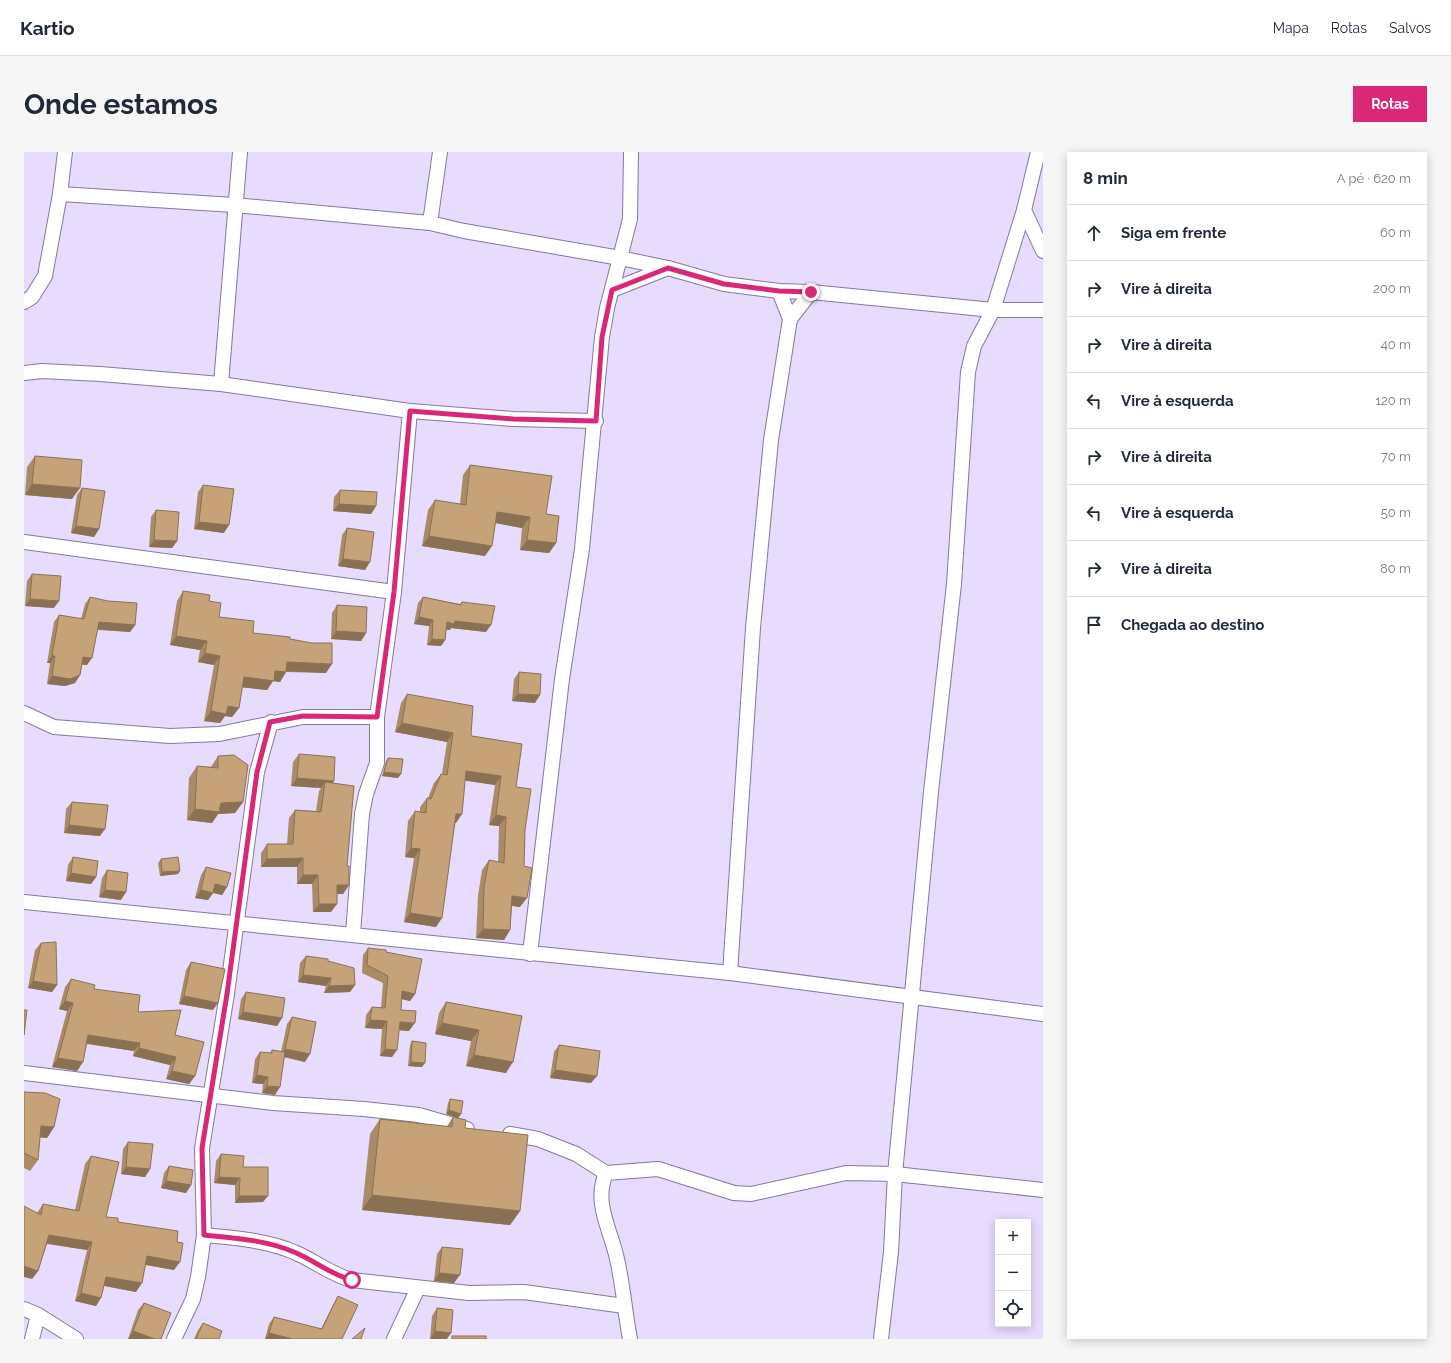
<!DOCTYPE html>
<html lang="pt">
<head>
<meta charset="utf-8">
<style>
	:root { --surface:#fff; --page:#f6f6f7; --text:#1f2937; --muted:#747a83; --line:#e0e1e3; --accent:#db2777 }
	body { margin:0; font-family:Raleway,sans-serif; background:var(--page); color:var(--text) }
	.controls { position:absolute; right:12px; bottom:12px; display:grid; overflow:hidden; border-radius:0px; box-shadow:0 2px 10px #0003 }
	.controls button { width:36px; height:36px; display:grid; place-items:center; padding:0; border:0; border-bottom:1px solid var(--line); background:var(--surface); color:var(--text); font:20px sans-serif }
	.stop { position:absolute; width:12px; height:12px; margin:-9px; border:3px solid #db2777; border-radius:50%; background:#fff }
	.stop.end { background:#db2777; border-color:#fff; box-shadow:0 1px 4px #0008 }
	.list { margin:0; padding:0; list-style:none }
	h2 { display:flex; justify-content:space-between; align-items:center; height:52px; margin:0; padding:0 16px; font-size:17px }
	h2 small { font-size:13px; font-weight:400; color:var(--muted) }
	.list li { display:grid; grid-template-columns:26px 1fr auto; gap:12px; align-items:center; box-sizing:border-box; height:56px; padding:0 16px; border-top:1px solid var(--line) }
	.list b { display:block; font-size:15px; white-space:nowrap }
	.list em { font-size:13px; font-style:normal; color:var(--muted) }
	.icon { flex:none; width:22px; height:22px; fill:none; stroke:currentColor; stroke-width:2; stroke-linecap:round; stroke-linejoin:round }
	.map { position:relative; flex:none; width:1019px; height:1187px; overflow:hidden; border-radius:0px }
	header { display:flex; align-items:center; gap:24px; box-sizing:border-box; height:56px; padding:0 20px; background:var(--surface); border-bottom:1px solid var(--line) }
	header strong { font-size:19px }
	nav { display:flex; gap:22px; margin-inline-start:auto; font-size:14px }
	.intro { display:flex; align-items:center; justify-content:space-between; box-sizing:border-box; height:96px; padding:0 24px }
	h1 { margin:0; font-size:28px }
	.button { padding:10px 18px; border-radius:0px; background:var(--accent); color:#fff; font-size:14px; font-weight:700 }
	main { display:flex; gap:24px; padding:0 24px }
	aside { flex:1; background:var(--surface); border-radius:0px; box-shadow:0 2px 10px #0003 }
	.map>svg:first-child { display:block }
</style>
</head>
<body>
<header>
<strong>Kartio</strong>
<nav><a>Mapa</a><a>Rotas</a><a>Salvos</a></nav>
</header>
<div class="intro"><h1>Onde estamos</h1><a class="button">Rotas</a></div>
<main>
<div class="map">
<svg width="1019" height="1187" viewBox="0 0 1019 1187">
	<rect width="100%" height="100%" fill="#e7dbfe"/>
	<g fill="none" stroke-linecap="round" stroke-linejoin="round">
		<defs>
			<g id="minor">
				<polyline points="36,42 210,53 406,71 440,79 596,106 644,116 700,132 755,139 787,140 969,158 1019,158"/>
				<polyline points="1000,58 1019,99"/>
				<polyline points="406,71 416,0"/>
				<polyline points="588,138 644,116"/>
				<polyline points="0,150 8,145 21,124 36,42 41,0"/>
				<polyline points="766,167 787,140"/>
				<polyline points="0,221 18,219 76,222 197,232 386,259 489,267 572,269"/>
				<polyline points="197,232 216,0"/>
				<polyline points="0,390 370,440"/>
				<polyline points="0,561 30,575 146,584 195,582 279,565 353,565"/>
				<polyline points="0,750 706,821 1019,862"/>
				<polyline points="329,782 338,662 342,642 353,611 353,565 370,440 386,259"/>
				<polyline points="506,802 538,527 558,397 578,185 583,156 606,67 607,0"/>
				<polyline points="706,821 729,476 747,288 766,167 755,139"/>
				<polyline points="0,921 249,951 340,957 395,963 443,977"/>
				<polyline points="486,982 514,987 552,1002 582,1021 634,1017 710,1041 727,1042 822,1021 871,1022 1019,1038"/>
				<path d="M582,1021c-13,30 5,57 11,86 6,26 8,54 13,80"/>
				<path d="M180,1083c30,3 62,5 90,17 20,8 37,23 58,28l117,13 55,-1 100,14"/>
				<polyline points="0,1157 14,1163 52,1187"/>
				<polyline points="8,1187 14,1163"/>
				<polyline points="150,1187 169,1147 174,1125 180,1083 178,996 203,842 233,620 247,570"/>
				<polyline points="370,1187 394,1136"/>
				<polyline points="857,1187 867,1100 871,1022 907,640 930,432 944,220 950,194 969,158 1000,58 1014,0"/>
			</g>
		</defs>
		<!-- minor casing -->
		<use href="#minor" stroke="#847a99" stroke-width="16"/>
		<!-- minor -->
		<use href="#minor" stroke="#fff" stroke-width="14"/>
	</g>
	<!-- wall -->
	<g fill="#aa8b67">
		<polygon points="11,304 48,347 1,343 3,315"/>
		<polygon points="446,313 522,362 532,391 525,401 496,398 498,376 471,371 461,404 398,394 404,358 411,348 436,352 439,323"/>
		<polygon points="179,333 200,381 170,377 174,340"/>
		<polygon points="58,336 75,377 70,385 47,381 53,343"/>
		<polygon points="316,338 352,354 347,362 309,359 310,345"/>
		<polygon points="132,358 153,389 148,396 125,395 127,365"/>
		<polygon points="323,376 341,418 314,414 318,383"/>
		<polygon points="8,422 30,456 1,454 3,429"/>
		<polygon points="159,439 185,449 195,465 229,481 266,487 302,521 262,520 256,530 249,529 243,538 218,535 215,556 208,565 201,564 196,571 180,569 190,513 174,510 176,498 146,493 153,449"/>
		<polygon points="66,445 111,473 106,480 74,478 63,513 58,513 56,523 51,531 41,534 23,532 26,511 23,511 30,470 35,463 57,467 61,452"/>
		<polygon points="399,445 436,452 438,450 462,480 427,476 426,478 422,478 421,488 417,494 403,493 405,474 390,472 394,451"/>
		<polygon points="313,453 342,481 337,489 307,487 308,461"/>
		<polygon points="495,520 511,551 488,549 490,527"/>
		<polygon points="383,542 447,583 492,635 501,678 496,755 488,754 486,778 480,788 452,786 454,744 458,718 465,708 474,710 475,674 465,673 471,633 441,628 432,671 431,671 412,775 380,770 390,706 381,705 384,669 391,659 396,660 396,655 403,646 404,646 410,631 417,622 418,622 423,590 371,580 377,551"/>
		<polygon points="275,602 310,629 308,631 323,714 325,733 319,742 313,742 307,760 289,760 288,732 273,732 273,715 237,715 237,701 243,692 263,692 265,666 271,658 292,659 295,639 297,636 267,634 269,610"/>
		<polygon points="194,604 219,650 211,661 194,662 188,671 163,668 165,626 173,614 187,615"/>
		<polygon points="364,606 374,626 358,624 362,609"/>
		<polygon points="48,650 76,684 40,681 42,657"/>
		<polygon points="49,705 72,725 67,732 42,729 44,713"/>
		<polygon points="137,707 154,722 136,724 134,711"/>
		<polygon points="182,715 203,735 198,743 189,741 184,748 171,746 177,723"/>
		<polygon points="83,718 97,748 75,745 78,726"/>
		<polygon points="17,791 33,833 28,840 4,836 11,798"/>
		<polygon points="344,796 362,800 391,842 386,849 378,847 377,858 385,879 375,878 368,905 356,904 358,877 341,876 342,863 348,855 357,856 359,831 338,821 339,803"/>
		<polygon points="282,804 304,809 331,833 326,840 300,841 302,834 274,830 276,811"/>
		<polygon points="167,810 189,858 155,852 162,818"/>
		<polygon points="47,827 70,837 114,860 151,883 171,924 165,932 142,927 146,913 109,904 110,899 63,892 59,910 53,919 28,915 43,859 35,857 41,835"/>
		<polygon points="222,840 258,866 253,874 214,867 217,847"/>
		<polygon points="422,850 498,864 482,921 442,914 447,889 411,882 415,861"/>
		<polygon points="268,865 281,910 260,905 251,943 238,941 239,932 228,931 231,907 236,900 246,901 248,898 257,900 263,872"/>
		<polygon points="388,889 398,915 384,914 386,893"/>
		<polygon points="535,893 567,931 526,926 530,900"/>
		<polygon points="0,940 30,975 23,986 16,985 14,1008 6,1019 0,1016"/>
		<polygon points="426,947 437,962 434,966 422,962 424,951"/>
		<polygon points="429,965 441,976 496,1059 486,1073 338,1058 346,982 356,967 423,974"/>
		<polygon points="104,990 126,1017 121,1025 97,1022 99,997"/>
		<polygon points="197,1002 239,1050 211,1051 211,1033 190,1031 192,1009"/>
		<polygon points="67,1004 82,1065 94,1070 150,1118 122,1113 112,1140 80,1134 72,1154 51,1149 63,1098 23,1092 14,1119 8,1127 13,1061 19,1052 51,1058 61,1012"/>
		<polygon points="145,1014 167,1033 162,1041 137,1036 140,1021"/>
		<polygon points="418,1095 430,1131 410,1129 413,1102"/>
		<polygon points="314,1144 318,1187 241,1187 245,1172 250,1165 297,1177 310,1151"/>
		<polygon points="120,1151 147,1161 104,1187 114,1158"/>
		<polygon points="413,1156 429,1158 406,1187 408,1164"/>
		<polygon points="179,1171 195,1187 170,1187 174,1178"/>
	</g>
	<!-- shaded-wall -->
	<g fill="#8b7154">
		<polygon points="8,332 56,336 48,347 1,343"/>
		<polygon points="315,352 352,354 347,362 309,359"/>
		<polygon points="473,360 506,365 498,376 466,370"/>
		<polygon points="175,370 205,373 200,381 170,377"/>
		<polygon points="52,374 75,377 70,385 47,381"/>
		<polygon points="405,384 468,394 461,404 398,394"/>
		<polygon points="130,388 153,389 148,396 125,395"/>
		<polygon points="503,388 532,391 525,401 496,398"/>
		<polygon points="319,407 346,410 341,418 314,414"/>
		<polygon points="6,447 35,449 30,456 1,454"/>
		<polygon points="395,465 409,468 405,474 390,472"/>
		<polygon points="431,469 467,473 462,480 427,476 426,478 418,477 423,470"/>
		<polygon points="75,470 111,473 106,480 70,477"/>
		<polygon points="312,479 342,481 337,489 307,487"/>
		<polygon points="152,484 183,489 176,498 146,493"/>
		<polygon points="408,487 421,488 417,494 403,493"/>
		<polygon points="181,501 196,504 190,513 174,510"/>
		<polygon points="28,504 31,504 26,511 23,511"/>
		<polygon points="59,505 68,506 63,513 54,512"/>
		<polygon points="263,510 308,512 302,521 257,519"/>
		<polygon points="251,519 262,520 256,530 249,529 243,538 214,535 220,525"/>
		<polygon points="56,523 51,531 41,534 23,532 28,524"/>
		<polygon points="494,542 516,543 511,551 488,549"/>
		<polygon points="204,554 215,556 208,565 201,564 196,571 180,569 187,559"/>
		<polygon points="378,571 429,581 423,590 371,580"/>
		<polygon points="442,619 477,624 471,633 436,628"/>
		<polygon points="360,620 377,622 374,626 358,624"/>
		<polygon points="273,626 310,629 304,637 301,630 297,636 267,634"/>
		<polygon points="219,650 211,661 194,662 188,671 163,668 171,657 197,651"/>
		<polygon points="432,662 438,662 432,671 426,671"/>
		<polygon points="472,663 482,665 475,674 465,673"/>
		<polygon points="45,673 81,677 76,684 40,681"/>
		<polygon points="387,696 396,697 390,706 381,705"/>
		<polygon points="279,706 273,715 237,715 243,707"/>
		<polygon points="156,719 154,722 136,724 138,720"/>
		<polygon points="47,721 72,725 67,732 42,729"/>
		<polygon points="279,723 294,723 288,732 273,732"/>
		<polygon points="191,732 203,735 198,743 186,740"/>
		<polygon points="313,733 325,733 319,742 307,742"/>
		<polygon points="81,738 102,740 97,748 75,745"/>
		<polygon points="177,738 189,741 184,748 171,746"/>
		<polygon points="488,744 503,746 496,755 482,753"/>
		<polygon points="295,752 313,752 307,760 289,760"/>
		<polygon points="386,761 418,766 412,775 380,770"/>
		<polygon points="459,777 486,778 480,788 452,786"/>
		<polygon points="279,823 307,826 302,834 274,830"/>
		<polygon points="9,829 33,833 28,840 4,836"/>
		<polygon points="331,833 326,840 300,841 305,834"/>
		<polygon points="378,839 391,842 386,849 373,846"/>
		<polygon points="160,844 194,851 189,858 155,852"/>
		<polygon points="41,849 49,851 43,859 35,857"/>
		<polygon points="219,860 258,866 253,874 214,867"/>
		<polygon points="346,868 363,869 358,877 341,876"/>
		<polygon points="376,870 391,871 385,879 371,878"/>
		<polygon points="418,871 455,878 447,889 411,882"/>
		<polygon points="64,883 116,891 110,899 59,891"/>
		<polygon points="115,896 152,905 146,913 109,904"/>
		<polygon points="261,897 286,902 281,910 256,904"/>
		<polygon points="361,897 373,898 368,905 356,904"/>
		<polygon points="450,903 489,910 482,921 442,914"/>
		<polygon points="34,906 59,910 53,919 28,915"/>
		<polygon points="387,910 401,911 398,915 384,914"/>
		<polygon points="531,918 573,924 567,931 526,926"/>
		<polygon points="148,919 171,924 165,932 142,927"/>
		<polygon points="233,923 244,925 239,932 228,931"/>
		<polygon points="243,934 256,935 251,943 238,941"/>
		<polygon points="425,958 437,962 434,966 422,962"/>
		<polygon points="17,974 30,975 23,986 9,985"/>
		<polygon points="102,1015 126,1017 121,1025 97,1022"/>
		<polygon points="195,1025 216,1026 211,1033 190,1031"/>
		<polygon points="142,1029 167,1033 162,1041 137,1036"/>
		<polygon points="348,1043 496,1059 486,1073 338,1058"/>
		<polygon points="215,1044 244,1044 239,1050 211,1051"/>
		<polygon points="25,1083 68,1090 63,1098 20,1091"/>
		<polygon points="123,1104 156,1110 150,1118 117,1112"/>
		<polygon points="0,1114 14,1119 8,1127 0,1125"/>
		<polygon points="415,1121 436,1123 430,1131 410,1129"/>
		<polygon points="82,1125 118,1131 112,1140 76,1133"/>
		<polygon points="57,1141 77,1146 72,1154 51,1149"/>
		<polygon points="109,1179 131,1187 104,1187"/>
		<polygon points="411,1179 427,1181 423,1187 406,1187"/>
		<polygon points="245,1181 269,1187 241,1187"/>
	</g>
	<!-- building -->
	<g fill="#c6a278" stroke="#8b7154">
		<polygon points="11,304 58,308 56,336 8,332"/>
		<polygon points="446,313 528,324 522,362 535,364 532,391 503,388 506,365 473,360 468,394 405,384 411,348 442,353"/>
		<polygon points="179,333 210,337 205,373 175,370"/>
		<polygon points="58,336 81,339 75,377 52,374"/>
		<polygon points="316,338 353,340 352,354 315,352"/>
		<polygon points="132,358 155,360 153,389 130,388"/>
		<polygon points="323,376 350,380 346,410 319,407"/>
		<polygon points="8,422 37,424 35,449 6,447"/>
		<polygon points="159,439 186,443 185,449 197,451 195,465 230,469 229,481 266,485 266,487 288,491 308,491 308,512 263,510 262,520 251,519 250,529 220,525 215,556 204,554 202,562 187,559 196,504 181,501 183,489 152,484"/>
		<polygon points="66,445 84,449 113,451 111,473 75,470 68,506 59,505 56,523 46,527 28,524 31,504 28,504 35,463 60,467"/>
		<polygon points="399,445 437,453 438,450 471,454 467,473 431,469 430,472 423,470 421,488 408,487 409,468 395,465"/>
		<polygon points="313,453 343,455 342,481 312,479"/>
		<polygon points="495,520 517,522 516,543 494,542"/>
		<polygon points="383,542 449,554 447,583 448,584 498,592 492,635 507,637 501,678 500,714 508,716 503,746 488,744 486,778 459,777 460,735 465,708 480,711 482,665 472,663 477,624 442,619 438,662 432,662 418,766 386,761 396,697 387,696 391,659 402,661 403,646 407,647 417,622 423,623 429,581 378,571"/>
		<polygon points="275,602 311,605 310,629 273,626"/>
		<polygon points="210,603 224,613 219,650 197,651 195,660 171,657 173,614 194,616 194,604"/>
		<polygon points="364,606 379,607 377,622 360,620"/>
		<polygon points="301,630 330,634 323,714 325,714 325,733 313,733 313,752 295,752 294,723 279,723 279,706 243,707 243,692 269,692 271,658 297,660"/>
		<polygon points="48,650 84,653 81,677 45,673"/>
		<polygon points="49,705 74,709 72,725 47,721"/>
		<polygon points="154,705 156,719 138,720 137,707"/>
		<polygon points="182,715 207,721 203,735 191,732 189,741 177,738"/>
		<polygon points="83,718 104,721 102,740 81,738"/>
		<polygon points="32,790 33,833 9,829 17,791"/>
		<polygon points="344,796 362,798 362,800 398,807 391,842 378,839 377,858 392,859 391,871 376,870 373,898 361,897 363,869 346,868 348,855 361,856 364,824 343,813"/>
		<polygon points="282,804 304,807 304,809 330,816 331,833 305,834 307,826 279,823"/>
		<polygon points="167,810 201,817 194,851 160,844"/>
		<polygon points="47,827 71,833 70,837 116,843 114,860 157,858 151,883 180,890 171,924 148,919 152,905 115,896 116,891 64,883 59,910 34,906 49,851 41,849"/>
		<polygon points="222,840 261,846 258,866 219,860"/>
		<polygon points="422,850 498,864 489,910 450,903 455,878 418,871"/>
		<polygon points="0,858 3,858 0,883"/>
		<polygon points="268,865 292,870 286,902 261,897"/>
		<polygon points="388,889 402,891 401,911 387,910"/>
		<polygon points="535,893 576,899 573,924 531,918"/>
		<polygon points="248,898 261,900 256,935 243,934 244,925 233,923 236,900 248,901"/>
		<polygon points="0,940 21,941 36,947 30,975 17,974 14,1008 0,1001"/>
		<polygon points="426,947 439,949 437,962 425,958"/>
		<polygon points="429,965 442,968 441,976 504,983 496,1059 348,1043 356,967 428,975"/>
		<polygon points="104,990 129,992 126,1017 102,1015"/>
		<polygon points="197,1002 220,1004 219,1015 244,1015 244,1044 215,1044 216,1026 195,1025"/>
		<polygon points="67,1004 95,1010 82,1065 94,1066 94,1070 154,1079 153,1090 159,1091 156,1110 123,1104 118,1131 82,1125 77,1146 57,1141 68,1090 25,1083 14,1119 0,1114 0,1054 17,1063 19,1052 55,1059"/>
		<polygon points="145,1014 169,1018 167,1033 142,1029"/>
		<polygon points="418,1095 439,1097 436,1123 415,1121"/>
		<polygon points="314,1144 334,1153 318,1187 269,1187 245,1181 250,1165 298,1177"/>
		<polygon points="120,1151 147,1161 137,1187 131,1187 109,1179"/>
		<polygon points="413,1156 429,1158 427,1181 411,1179"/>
		<polygon points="179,1171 198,1179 195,1187 172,1187"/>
		<polygon points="341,1176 337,1187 328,1187"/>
		<rect x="428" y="1184" width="34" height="3"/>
	</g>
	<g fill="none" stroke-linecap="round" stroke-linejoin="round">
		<!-- route -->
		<path stroke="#db2777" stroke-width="5" d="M328,1128c-21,-5 -38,-20 -58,-28 -28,-12 -60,-14 -90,-17l-2,-87 25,-154 30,-222 13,-50 33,-6 74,1 17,-125 16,-181 103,8 83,2 6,-84 10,-47 56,-22 56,16 55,7 32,1"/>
	</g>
</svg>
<div class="controls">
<button>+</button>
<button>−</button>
<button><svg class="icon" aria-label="locate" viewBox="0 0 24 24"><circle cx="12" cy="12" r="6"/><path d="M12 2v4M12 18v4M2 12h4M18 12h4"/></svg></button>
</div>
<div class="stop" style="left:328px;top:1128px"></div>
<div class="stop end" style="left:787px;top:140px"></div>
</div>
<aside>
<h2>8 min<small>A pé · 620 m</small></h2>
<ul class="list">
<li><svg class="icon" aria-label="ahead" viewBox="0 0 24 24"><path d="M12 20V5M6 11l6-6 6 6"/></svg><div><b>Siga em frente</b></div><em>60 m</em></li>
<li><svg class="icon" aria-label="right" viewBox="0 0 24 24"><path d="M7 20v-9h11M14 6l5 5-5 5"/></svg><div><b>Vire à direita</b></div><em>200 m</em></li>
<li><svg class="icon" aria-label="right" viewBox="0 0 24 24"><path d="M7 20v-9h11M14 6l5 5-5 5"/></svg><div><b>Vire à direita</b></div><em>40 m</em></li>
<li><svg class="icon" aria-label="left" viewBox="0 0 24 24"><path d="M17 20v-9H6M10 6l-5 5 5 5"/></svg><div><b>Vire à esquerda</b></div><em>120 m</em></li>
<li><svg class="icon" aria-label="right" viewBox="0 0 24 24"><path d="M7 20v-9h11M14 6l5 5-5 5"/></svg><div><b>Vire à direita</b></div><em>70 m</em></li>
<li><svg class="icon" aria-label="left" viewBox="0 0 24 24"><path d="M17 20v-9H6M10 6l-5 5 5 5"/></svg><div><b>Vire à esquerda</b></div><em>50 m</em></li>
<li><svg class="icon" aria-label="right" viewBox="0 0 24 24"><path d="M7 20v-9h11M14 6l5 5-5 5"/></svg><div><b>Vire à direita</b></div><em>80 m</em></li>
<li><svg class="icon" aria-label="arrive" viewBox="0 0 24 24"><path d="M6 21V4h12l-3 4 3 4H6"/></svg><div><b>Chegada ao destino</b></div></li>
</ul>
</aside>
</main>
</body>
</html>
